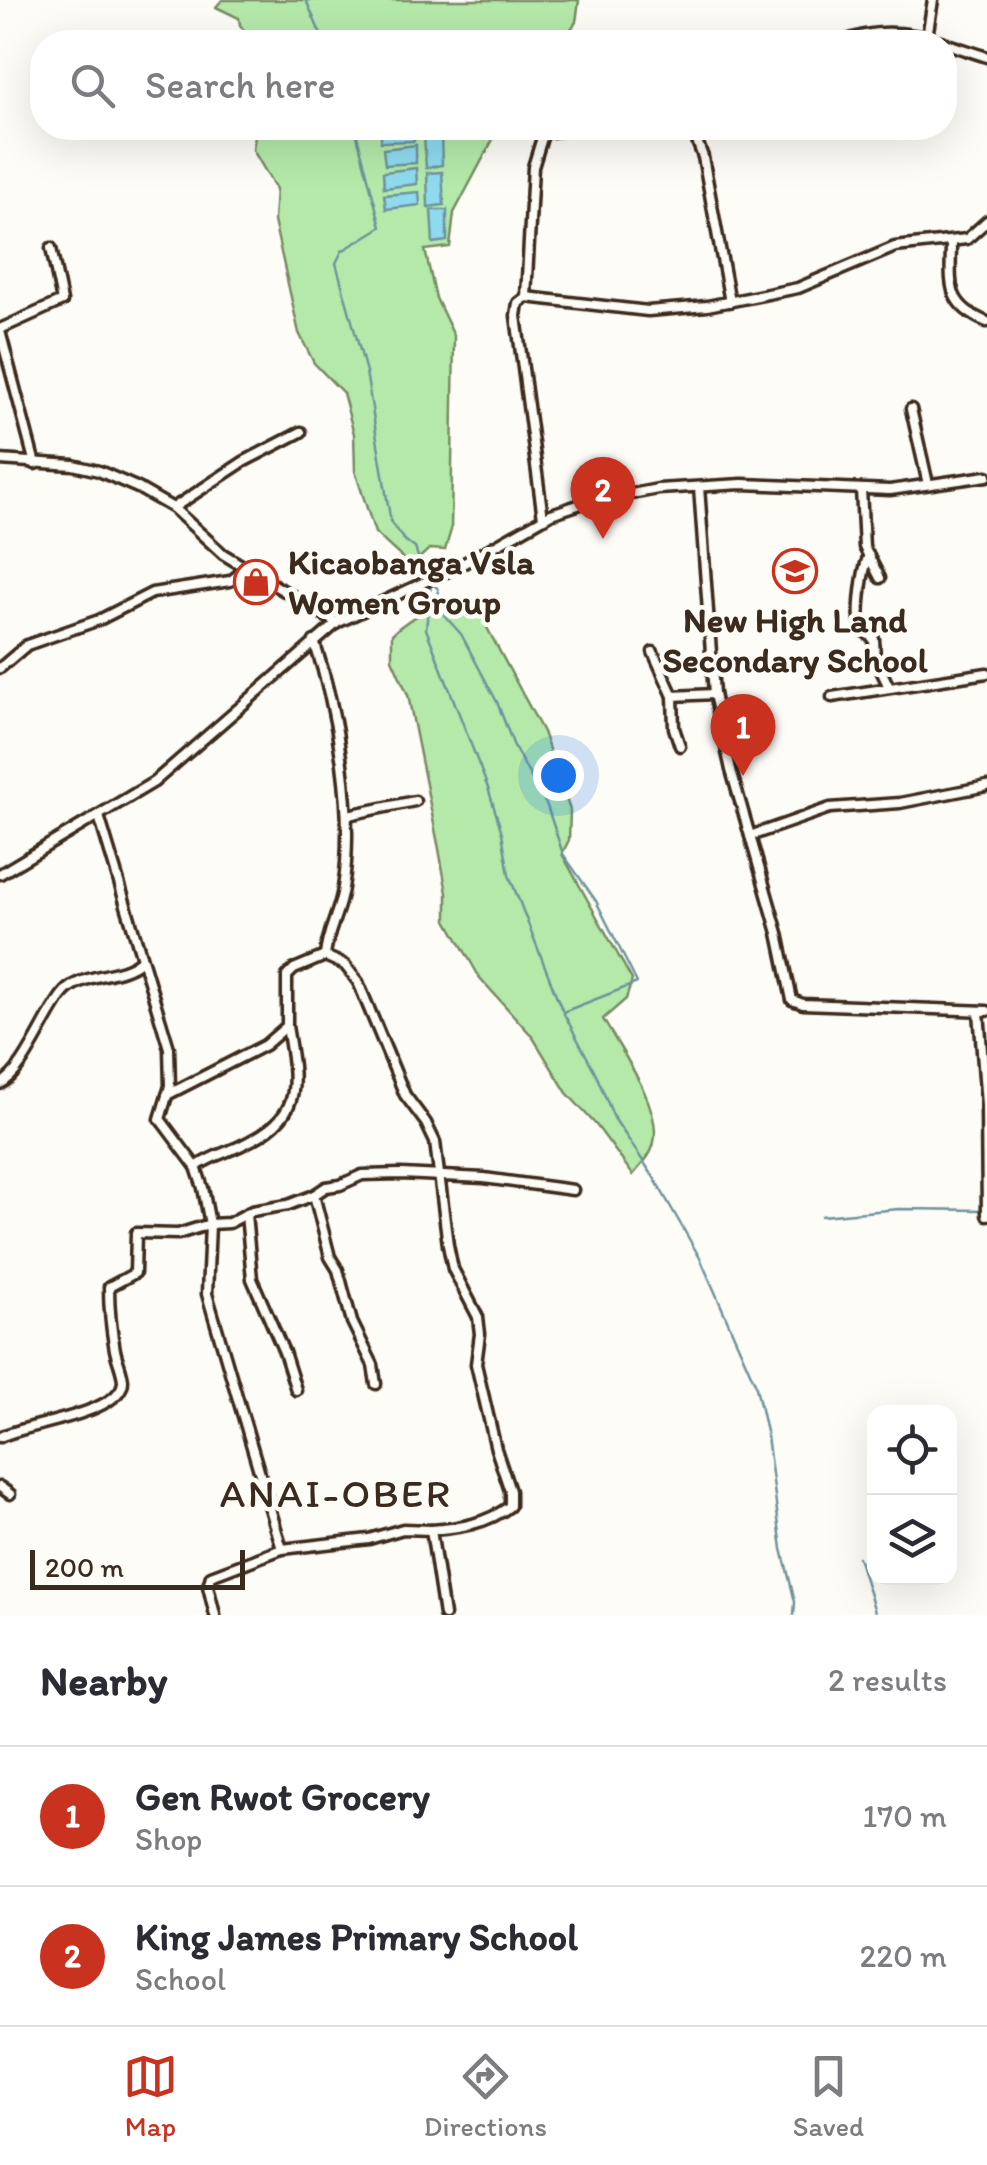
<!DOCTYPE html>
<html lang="en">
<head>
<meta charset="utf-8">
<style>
	:root { --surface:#fff; --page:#f2f2f3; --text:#2b2b33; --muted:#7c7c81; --line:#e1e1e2; --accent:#c8321e }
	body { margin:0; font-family:Itim,sans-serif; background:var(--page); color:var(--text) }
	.controls { position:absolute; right:30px; bottom:30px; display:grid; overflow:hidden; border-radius:20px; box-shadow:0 10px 40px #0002 }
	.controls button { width:90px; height:90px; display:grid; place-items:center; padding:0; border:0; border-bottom:2px solid var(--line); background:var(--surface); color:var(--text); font:50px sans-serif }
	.scale { position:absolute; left:30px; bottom:25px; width:215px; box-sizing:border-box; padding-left:10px; border:5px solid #3b2a1e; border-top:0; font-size:28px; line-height:35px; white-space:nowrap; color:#3b2a1e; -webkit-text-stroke:8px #fdfcf7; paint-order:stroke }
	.you { position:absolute; left:558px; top:775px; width:35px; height:35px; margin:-25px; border:8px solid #fff; border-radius:50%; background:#1a73e8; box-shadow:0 0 0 15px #1a73e833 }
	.badge { display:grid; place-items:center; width:65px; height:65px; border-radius:50%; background:var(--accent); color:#fff; font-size:32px; font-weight:700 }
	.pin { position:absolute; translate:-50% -82px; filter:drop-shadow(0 2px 5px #0008) }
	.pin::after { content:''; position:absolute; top:52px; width:35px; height:30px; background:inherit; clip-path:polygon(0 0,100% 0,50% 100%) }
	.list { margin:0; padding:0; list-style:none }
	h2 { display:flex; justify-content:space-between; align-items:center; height:130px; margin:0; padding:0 40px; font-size:42px }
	h2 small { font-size:32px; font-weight:400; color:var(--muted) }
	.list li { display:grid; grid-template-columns:65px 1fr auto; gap:30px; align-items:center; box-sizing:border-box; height:140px; padding:0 40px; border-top:2px solid var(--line) }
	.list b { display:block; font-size:38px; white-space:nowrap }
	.list p { margin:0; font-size:32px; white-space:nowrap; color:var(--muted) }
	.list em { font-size:32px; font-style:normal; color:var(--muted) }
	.icon { flex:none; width:55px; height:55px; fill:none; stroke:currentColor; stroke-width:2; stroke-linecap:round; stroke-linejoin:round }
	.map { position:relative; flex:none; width:987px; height:1615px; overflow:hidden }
	.search { position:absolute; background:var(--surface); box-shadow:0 10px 40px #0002; left:30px; right:30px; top:30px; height:110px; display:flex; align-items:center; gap:25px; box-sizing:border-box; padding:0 35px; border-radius:40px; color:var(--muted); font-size:38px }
	.sheet { height:410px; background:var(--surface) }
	nav { display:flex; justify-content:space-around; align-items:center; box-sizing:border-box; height:140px; border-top:2px solid var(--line); background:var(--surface); font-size:28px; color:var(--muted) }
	nav a { display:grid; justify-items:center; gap:5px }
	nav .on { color:var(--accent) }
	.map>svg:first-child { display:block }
</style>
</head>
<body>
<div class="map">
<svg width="987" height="1615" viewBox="0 0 987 1615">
	<rect width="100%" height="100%" fill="#fdfcf7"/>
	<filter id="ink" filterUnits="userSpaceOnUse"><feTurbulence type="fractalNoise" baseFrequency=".01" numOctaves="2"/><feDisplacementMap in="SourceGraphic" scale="20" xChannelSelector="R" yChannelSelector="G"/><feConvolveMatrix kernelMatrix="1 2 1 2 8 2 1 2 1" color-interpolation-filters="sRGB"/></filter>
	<g filter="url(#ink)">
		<!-- green -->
		<g fill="#b4e9aa" stroke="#788a64" stroke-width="2.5">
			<polygon points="222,0 579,0 576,22 562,42 254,42 240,25 239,18 216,7"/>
			<polygon points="256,128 499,128 454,213 450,247 425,250 436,298 454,336 451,530 445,550 429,549 411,566 375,533 355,471 354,434 343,393 314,363 299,333 274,221 276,189 253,150"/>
			<path d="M470,596l73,136 27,78 -1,30 -7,14 70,126 -6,19 -23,20c17,30 59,88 51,123 -2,13 -13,23 -21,33l-36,-49 -30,-33 -35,-57 -52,-58 -33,-58v-27l-8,-44 -31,-154 -16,-36v-25c22,-21 48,-31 78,-38z"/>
		</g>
		<!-- water -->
		<g fill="#8fdaef" stroke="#6d949b" stroke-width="2.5">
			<polygon points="381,128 414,128 414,141 381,142"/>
			<polygon points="424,135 441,135 442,165 426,168"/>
			<polygon points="416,145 416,163 385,165 383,149"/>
			<polygon points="416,168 417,184 384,188 383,172"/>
			<polygon points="442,172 444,205 428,207 427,173"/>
			<polygon points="419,192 420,205 386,209 384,195"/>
			<polygon points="431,210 447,210 447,241 433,243"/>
		</g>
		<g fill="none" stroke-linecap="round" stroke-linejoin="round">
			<!-- stream -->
			<g stroke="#6d949b" stroke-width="2.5">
				<polyline points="306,0 324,42"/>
				<polyline points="355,128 381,227 342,251 336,263 366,372 391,523 404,540 415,548 424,574 438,589 443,614 461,634 497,702 515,749 547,806 563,854 596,901 637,983 563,1012 595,1072 614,1118 653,1176 700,1258 755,1383 767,1436 782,1549 795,1602 794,1615"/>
				<polyline points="431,583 426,629 488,788 502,833 509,875 562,1010"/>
				<polyline points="821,1216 899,1209 986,1210"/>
				<polyline points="858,1557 876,1615"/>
			</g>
			<defs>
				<g id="minor">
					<polyline points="927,37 933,0"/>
					<path d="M843,42c32,-15 68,-10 101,0"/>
					<polyline points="944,43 987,57"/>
					<polyline points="692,128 703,157 730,302"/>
					<polyline points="543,133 582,128"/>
					<path d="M951,242c0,40 -7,62 36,80"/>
					<polyline points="526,297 648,311 707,306 798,288 895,247 967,239 987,221"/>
					<polyline points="0,329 62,301 51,248"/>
					<polyline points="0,331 35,464"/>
					<polyline points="911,409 928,484"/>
					<polyline points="0,460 73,465 99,471 138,488 173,508 223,554 337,623"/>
					<polyline points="699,487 714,694 731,770 778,933 792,1000 803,1004 987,1011"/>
					<polyline points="861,489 864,547 880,578"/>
					<polyline points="173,508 243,462 301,432"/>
					<polyline points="543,518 516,316 518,303 526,297 533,167 545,128"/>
					<path d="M869,556c-6,10 -13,61 -7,72 3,5 8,7 12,11l1,19 14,29"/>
					<path d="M314,641c24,71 41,174 29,247 -3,24 -16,43 -18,68l20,9 13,17 47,113 21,28 9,19 13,103 5,24 25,48 2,17 -4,30 20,85 14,42v15c-23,18 -51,22 -79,24l13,85"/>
					<polyline points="653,652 673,696 714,694"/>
					<polyline points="0,668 27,645 99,620 152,593 230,581 247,569"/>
					<polyline points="673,696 674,728 680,746"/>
					<polyline points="832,697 987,673"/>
					<polyline points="348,815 415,801"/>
					<polyline points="99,816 169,1048 170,1086 160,1119 196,1167 203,1188 210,1224 207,1294 282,1549 369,1539 403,1529 431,1530"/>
					<polyline points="750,836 830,808 900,803 987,786"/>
					<polyline points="0,874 154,782 337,623 459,566 551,514 584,503 658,489 742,484 890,490 987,476"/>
					<polyline points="979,1011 986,1105 987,1215"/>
					<path d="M0,1084c24,-11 44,-66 62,-89 17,-23 57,-16 78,-34"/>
					<polyline points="167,1095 265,1045 287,1026 287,976 294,969 325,956"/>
					<path d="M196,1167c13,-10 29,-14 44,-21 65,-30 57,-59 47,-120"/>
					<polyline points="314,1195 330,1257 338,1270 352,1322 373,1365 376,1384"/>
					<polyline points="246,1214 252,1279 284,1352 296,1390"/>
					<path d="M0,1437c25,-13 124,-23 123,-57 -1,-10 -6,-20 -8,-30 -4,-21 -6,-42 -6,-63l26,-14 1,-40 42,1 32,-10 19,-1 23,-12 36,-6 26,-10 12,-8 14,-2 22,-10 39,-1 83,4 89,12"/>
					<polyline points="0,1487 10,1494"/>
					<polyline points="215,1615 208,1586 211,1576 282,1549"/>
				</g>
			</defs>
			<!-- minor casing -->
			<use href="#minor" stroke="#3b2a1e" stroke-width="15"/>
			<!-- minor -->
			<use href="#minor" stroke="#fdfcf7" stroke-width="8"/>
		</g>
	</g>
	<!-- icons -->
	<defs>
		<symbol id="school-ring" viewBox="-11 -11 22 22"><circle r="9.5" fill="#fdfcf7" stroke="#c8321e" stroke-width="1.5"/><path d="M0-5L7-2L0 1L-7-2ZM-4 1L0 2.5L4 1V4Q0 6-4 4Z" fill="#c8321e"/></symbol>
		<symbol id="shop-ring" viewBox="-11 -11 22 22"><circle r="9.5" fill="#fdfcf7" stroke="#c8321e" stroke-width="1.5"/><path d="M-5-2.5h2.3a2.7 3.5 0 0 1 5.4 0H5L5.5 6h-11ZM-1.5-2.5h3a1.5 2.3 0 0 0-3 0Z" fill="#c8321e"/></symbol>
	</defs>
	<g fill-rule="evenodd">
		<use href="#school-ring" x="770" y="546" width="50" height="50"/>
		<use href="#shop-ring" x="231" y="557" width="50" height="50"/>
	</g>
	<g text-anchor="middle" stroke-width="9" stroke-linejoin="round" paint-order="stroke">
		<!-- poi labels -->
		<g font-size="35" font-weight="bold" fill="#3b2a1e" stroke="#fdfcf7" text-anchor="start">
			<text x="288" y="574">Kicaobanga Vsla<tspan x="288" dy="40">Women Group</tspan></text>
			<text x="795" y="632" text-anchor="middle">New High Land<tspan x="795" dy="40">Secondary School</tspan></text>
		</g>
		<!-- quarter labels -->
		<g font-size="40" letter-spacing="2.5" fill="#3b2a1e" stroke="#fdfcf7">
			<text x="336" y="1507">ANAI-OBER</text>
		</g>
	</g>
</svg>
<div class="controls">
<button><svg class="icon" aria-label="locate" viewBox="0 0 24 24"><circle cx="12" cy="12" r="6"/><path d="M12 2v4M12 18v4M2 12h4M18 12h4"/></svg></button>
<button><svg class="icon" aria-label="layers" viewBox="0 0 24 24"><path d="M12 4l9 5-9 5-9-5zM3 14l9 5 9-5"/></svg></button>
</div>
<div class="scale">200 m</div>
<div class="you"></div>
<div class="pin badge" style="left:743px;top:776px">1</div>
<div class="pin badge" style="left:603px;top:539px">2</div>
<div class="search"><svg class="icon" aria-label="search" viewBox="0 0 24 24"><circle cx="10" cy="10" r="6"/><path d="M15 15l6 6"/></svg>Search here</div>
</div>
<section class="sheet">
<h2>Nearby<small>2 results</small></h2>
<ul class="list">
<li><span class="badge">1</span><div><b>Gen Rwot Grocery</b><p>Shop</p></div><em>170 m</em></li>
<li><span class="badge">2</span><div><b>King James Primary School</b><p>School</p></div><em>220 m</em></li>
</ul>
</section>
<nav>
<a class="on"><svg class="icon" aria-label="map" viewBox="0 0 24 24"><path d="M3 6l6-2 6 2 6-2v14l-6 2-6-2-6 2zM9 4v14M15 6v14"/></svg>Map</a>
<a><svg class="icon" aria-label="directions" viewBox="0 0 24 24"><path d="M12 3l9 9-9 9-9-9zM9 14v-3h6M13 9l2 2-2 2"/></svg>Directions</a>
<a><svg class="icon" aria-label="saved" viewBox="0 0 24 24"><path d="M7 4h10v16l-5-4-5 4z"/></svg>Saved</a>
</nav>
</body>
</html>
